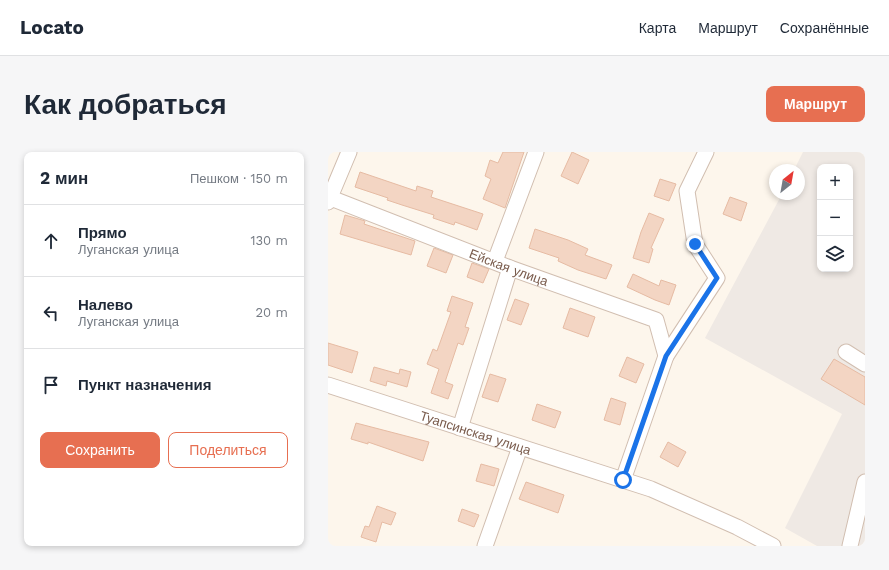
<!DOCTYPE html>
<html lang="ru">
<head>
<meta charset="utf-8">
<style>
	:root { --surface:#fff; --page:#f6f6f7; --text:#1f2937; --muted:#747a83; --line:#e0e1e3; --accent:#e76f51 }
	body { margin:0; font-family:"Work Sans",sans-serif; background:var(--page); color:var(--text) }
	.controls { position:absolute; right:12px; top:12px; display:grid; overflow:hidden; border-radius:8px; box-shadow:0 2px 6px #0003 }
	.controls button { width:36px; height:36px; display:grid; place-items:center; padding:0; border:0; border-bottom:1px solid var(--line); background:var(--surface); color:var(--text); font:20px sans-serif }
	.compass { position:absolute; left:441px; top:12px; width:36px; height:36px; border-radius:50%; background:var(--surface); box-shadow:0 2px 6px #0003; rotate:31deg }
	.stop { position:absolute; width:12px; height:12px; margin:-9px; border:3px solid #1a73e8; border-radius:50%; background:#fff }
	.stop.end { background:#1a73e8; border-color:#fff; box-shadow:0 1px 4px #0008 }
	.list { margin:0; padding:0; list-style:none }
	h2 { display:flex; justify-content:space-between; align-items:center; height:52px; margin:0; padding:0 16px; font-size:17px }
	h2 small { font-size:13px; font-weight:400; color:var(--muted) }
	.list li { display:grid; grid-template-columns:26px 1fr auto; gap:12px; align-items:center; box-sizing:border-box; height:72px; padding:0 16px; border-top:1px solid var(--line) }
	.list b { display:block; font-size:15px; white-space:nowrap }
	.list p { margin:0; font-size:13px; white-space:nowrap; color:var(--muted) }
	.list em { font-size:13px; font-style:normal; color:var(--muted) }
	.actions { display:flex; gap:8px; padding:12px 16px }
	.actions a { flex:1; padding:9px 0; border:1px solid var(--accent); border-radius:8px; text-align:center; font-size:14px; color:var(--accent) }
	.actions .main { background:var(--accent); color:#fff }
	.icon { flex:none; width:22px; height:22px; fill:none; stroke:currentColor; stroke-width:2; stroke-linecap:round; stroke-linejoin:round }
	.map { position:relative; flex:none; width:537px; height:394px; overflow:hidden; border-radius:8px }
	header { display:flex; align-items:center; gap:24px; box-sizing:border-box; height:56px; padding:0 20px; background:var(--surface); border-bottom:1px solid var(--line) }
	header strong { font-size:19px }
	nav { display:flex; gap:22px; margin-inline-start:auto; font-size:14px }
	.intro { display:flex; align-items:center; justify-content:space-between; box-sizing:border-box; height:96px; padding:0 24px }
	h1 { margin:0; font-size:28px }
	.button { padding:10px 18px; border-radius:8px; background:var(--accent); color:#fff; font-size:14px; font-weight:700 }
	main { display:flex; gap:24px; padding:0 24px }
	aside { flex:1; background:var(--surface); border-radius:8px; box-shadow:0 2px 6px #0003 }
	.map>svg:first-child { display:block }
</style>
</head>
<body>
<header>
<strong>Locato</strong>
<nav><a>Карта</a><a>Маршрут</a><a>Сохранённые</a></nav>
</header>
<div class="intro"><h1>Как добраться</h1><a class="button">Маршрут</a></div>
<main>
<aside>
<h2>2 мин<small>Пешком · 150 m</small></h2>
<ul class="list">
<li><svg class="icon" aria-label="ahead" viewBox="0 0 24 24"><path d="M12 20V5M6 11l6-6 6 6"/></svg><div><b>Прямо</b><p>Луганская улица</p></div><em>130 m</em></li>
<li><svg class="icon" aria-label="left" viewBox="0 0 24 24"><path d="M17 20v-9H6M10 6l-5 5 5 5"/></svg><div><b>Налево</b><p>Луганская улица</p></div><em>20 m</em></li>
<li><svg class="icon" aria-label="arrive" viewBox="0 0 24 24"><path d="M6 21V4h12l-3 4 3 4H6"/></svg><div><b>Пункт назначения</b></div></li>
</ul>
<div class="actions"><a class="main">Сохранить</a><a>Поделиться</a></div>
</aside>
<div class="map">
<svg width="537" height="394" viewBox="0 0 537 394">
	<rect width="100%" height="100%" fill="#fdf6ec"/>
	<!-- industrial -->
	<path fill="#efe9e4" fill-rule="evenodd" d="M475,0h62v394h-48l-32,-18 57,-114 -137,-76 77,-144h17v-24h-5zM492,15h30v102h-30z"/>
	<!-- building -->
	<g fill="#f3d5c3" stroke="#e6bba3">
		<polygon points="175,0 196,0 177,56 155,47 163,27 157,24 162,8 170,11"/>
		<polygon points="244,0 261,8 250,32 233,24"/>
		<polygon points="32,20 88,39 89,34 105,39 103,45 155,62 149,78 127,70 126,73 105,66 106,63 74,53 59,48 60,46 27,35"/>
		<polygon points="332,27 348,32 341,49 326,44"/>
		<polygon points="402,45 419,51 413,69 395,62"/>
		<polygon points="321,61 336,67 323,96 325,97 321,111 305,106 313,80"/>
		<polygon points="17,63 34,68 37,69 36,72 87,89 83,103 12,82"/>
		<polygon points="207,77 240,88 260,97 257,103 284,113 278,127 250,118 230,109 231,106 201,96"/>
		<polygon points="106,96 125,103 118,121 99,114"/>
		<polygon points="144,111 161,117 155,131 139,125"/>
		<polygon points="305,122 331,134 333,128 348,133 341,153 327,148 299,135"/>
		<polygon points="124,144 145,151 137,175 141,176 135,193 130,191 117,230 125,233 120,247 103,241 111,217 99,212 105,197 109,199 123,160 119,159"/>
		<polygon points="187,147 201,152 193,173 179,168"/>
		<polygon points="242,156 267,165 260,185 235,176"/>
		<polygon points="0,191 30,200 24,221 0,213"/>
		<polygon points="299,205 316,212 308,231 291,224"/>
		<polygon points="506,207 537,225 537,253 493,227"/>
		<polygon points="46,215 71,222 72,217 83,220 79,235 59,229 58,234 42,229"/>
		<polygon points="162,222 178,227 170,250 154,245"/>
		<polygon points="283,246 298,251 292,273 276,268"/>
		<polygon points="209,252 233,260 227,276 204,268"/>
		<polygon points="28,271 101,290 95,309 40,290 40,292 23,287"/>
		<polygon points="340,290 358,300 350,315 332,305"/>
		<polygon points="153,312 171,317 166,334 148,329"/>
		<polygon points="198,330 236,343 230,361 191,347"/>
		<polygon points="49,354 68,361 63,373 54,370 48,390 33,385 37,374 41,375"/>
		<polygon points="134,357 151,363 146,375 130,369"/>
	</g>
	<g fill="none" stroke-linecap="round" stroke-linejoin="round">
		<defs>
			<g id="minor">
				<path id="s1" d="M0,45l182,71 146,52 10,36"/>
				<polyline points="0,50 21,0"/>
				<polyline points="167,109 208,0"/>
				<polyline points="518,200 537,212"/>
				<path id="s2" d="M0,233l323,104 86,38 36,19"/>
				<polyline points="132,276 182,116"/>
				<polyline points="295,328 338,204 389,126 367,92 359,39 378,0"/>
				<polyline points="157,394 192,295"/>
				<polyline points="522,394 537,330"/>
			</g>
		</defs>
		<!-- minor casing -->
		<use href="#minor" stroke="#d1beb0" stroke-width="17"/>
		<!-- minor -->
		<use href="#minor" stroke="#fff" stroke-width="15"/>
	</g>
	<g fill="none" stroke-linecap="round" stroke-linejoin="round">
		<!-- route -->
		<polyline stroke="#1a73e8" stroke-width="5" points="295,328 338,204 389,126 367,92"/>
	</g>
	<g text-anchor="middle" stroke-width="3" stroke-linejoin="round" paint-order="stroke">
		<!-- street labels -->
		<g font-size="13" fill="#7a5c4d" stroke="#fffaf3">
			<text dy="5" stroke="none"><textPath href="#s1" startOffset="194">Ейская улица</textPath></text>
			<text dy="5" stroke="none"><textPath href="#s2" startOffset="155">Туапсинская улица</textPath></text>
		</g>
	</g>
</svg>
<div class="controls">
<button>+</button>
<button>−</button>
<button><svg class="icon" aria-label="layers" viewBox="0 0 24 24"><path d="M12 4l9 5-9 5-9-5zM3 14l9 5 9-5"/></svg></button>
</div>
<svg class="compass" viewBox="-18 -18 36 36"><path d="M0-13l5 13h-10z" fill="#e53935"/><path d="M0 13l5-13h-10z" fill="#747a83"/></svg>
<div class="stop" style="left:295px;top:328px"></div>
<div class="stop end" style="left:367px;top:92px"></div>
</div>
</main>
</body>
</html>
